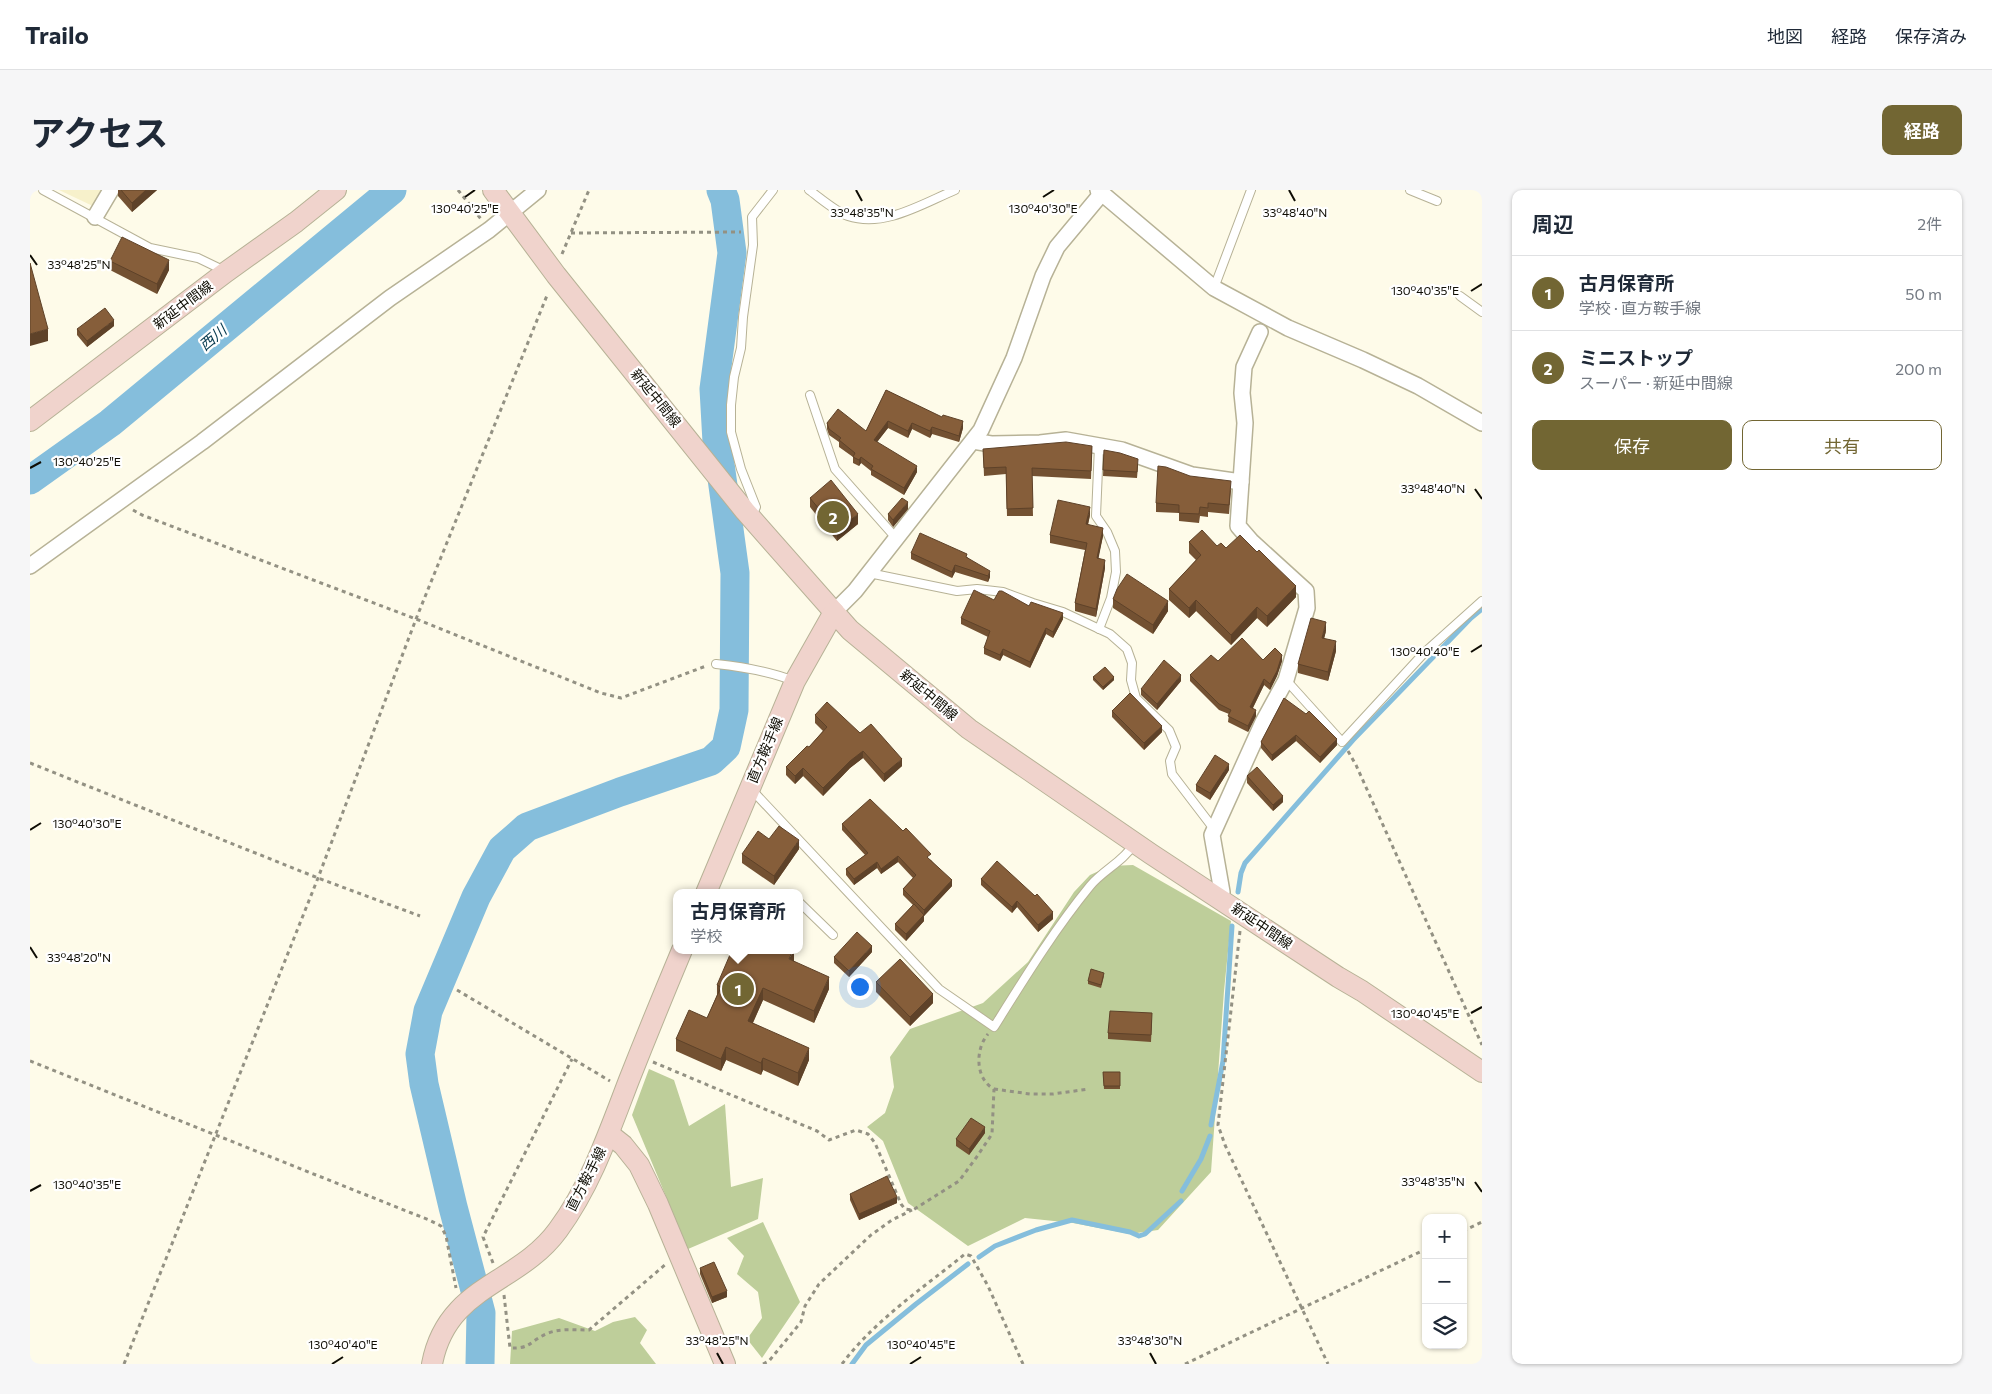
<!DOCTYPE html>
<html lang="ja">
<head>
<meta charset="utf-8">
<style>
	:root { --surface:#fff; --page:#f6f6f7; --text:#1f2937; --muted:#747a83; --line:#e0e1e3; --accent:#726633 }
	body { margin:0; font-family:Commissioner,"Noto Sans JP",sans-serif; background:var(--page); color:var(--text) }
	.controls { position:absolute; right:15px; bottom:15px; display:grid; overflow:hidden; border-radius:10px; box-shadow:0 1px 4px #0004 }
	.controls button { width:45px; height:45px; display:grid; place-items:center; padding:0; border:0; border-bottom:1px solid var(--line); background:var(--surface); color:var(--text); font:25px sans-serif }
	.you { position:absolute; left:829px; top:796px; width:18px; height:18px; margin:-12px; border:4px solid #fff; border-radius:50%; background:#1a73e8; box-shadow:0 0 0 8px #1a73e833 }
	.badge { display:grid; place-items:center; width:32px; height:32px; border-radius:50%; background:var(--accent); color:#fff; font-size:16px; font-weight:700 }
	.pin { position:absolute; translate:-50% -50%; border:2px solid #fff; box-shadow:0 1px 5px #0006 }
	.popup { position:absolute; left:643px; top:699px; width:130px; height:65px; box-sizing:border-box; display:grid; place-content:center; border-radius:10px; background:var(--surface); filter:drop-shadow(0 1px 4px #0005); font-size:16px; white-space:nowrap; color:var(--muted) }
	.popup b { font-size:19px; color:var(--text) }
	.popup::after { content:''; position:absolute; left:50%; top:100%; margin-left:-10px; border:10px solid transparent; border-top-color:var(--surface) }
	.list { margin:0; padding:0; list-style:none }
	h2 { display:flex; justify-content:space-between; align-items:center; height:65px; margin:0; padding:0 20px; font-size:21px }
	h2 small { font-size:16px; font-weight:400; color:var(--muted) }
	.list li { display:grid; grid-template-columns:32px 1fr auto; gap:15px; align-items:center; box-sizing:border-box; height:75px; padding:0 20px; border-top:1px solid var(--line) }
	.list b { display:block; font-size:19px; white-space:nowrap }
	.list p { margin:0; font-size:16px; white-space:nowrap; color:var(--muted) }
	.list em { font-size:16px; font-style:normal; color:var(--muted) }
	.actions { display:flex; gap:10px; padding:15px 20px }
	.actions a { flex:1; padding:11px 0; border:1px solid var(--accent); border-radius:10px; text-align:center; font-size:18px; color:var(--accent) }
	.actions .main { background:var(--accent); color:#fff }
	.icon { flex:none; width:28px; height:28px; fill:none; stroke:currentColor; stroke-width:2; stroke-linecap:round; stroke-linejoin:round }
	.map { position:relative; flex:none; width:1452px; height:1174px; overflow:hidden; border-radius:10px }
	header { display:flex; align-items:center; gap:30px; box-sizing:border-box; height:70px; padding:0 25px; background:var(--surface); border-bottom:1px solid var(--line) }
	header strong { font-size:24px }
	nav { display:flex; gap:28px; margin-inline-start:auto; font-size:18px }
	.intro { display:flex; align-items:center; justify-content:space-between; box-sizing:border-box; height:120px; padding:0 30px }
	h1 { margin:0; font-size:35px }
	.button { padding:12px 22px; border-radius:10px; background:var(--accent); color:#fff; font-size:18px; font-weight:700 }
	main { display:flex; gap:30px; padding:0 30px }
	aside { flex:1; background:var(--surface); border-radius:10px; box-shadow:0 1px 4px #0004 }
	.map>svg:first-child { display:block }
</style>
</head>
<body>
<header>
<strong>Trailo</strong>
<nav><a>地図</a><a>経路</a><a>保存済み</a></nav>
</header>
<div class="intro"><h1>アクセス</h1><a class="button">経路</a></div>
<main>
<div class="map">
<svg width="1452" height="1174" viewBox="0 0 1452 1174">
	<rect width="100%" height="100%" fill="#fefbe9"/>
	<!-- built -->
	<polygon fill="#f7f1cb" points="29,0 78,0 65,17"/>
	<!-- green -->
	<g fill="#bece9a">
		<polygon points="1103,675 1201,731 1194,801 1181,982 1128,1040 1100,1044 1043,1033 995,1028 938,1056 878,1013 853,951 837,937 855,923 864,897 860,867 880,839 953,813 998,772 1044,702 1060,685 1080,676"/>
		<polygon points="619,879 644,890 659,936 695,914 701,997 733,988 728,1029 658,1059 602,925"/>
		<polygon points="733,1032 770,1112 732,1168 717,1149 732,1128 728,1102 707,1084 714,1066 697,1048"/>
		<polygon points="605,1127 617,1140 610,1153 626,1174 480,1174 482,1141 529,1128 565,1141 583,1132"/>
	</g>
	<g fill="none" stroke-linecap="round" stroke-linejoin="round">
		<!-- stream -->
		<g stroke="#85bedc" stroke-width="5">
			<polyline points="1208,702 1211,683 1215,673 1323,550 1441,428 1452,419"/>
			<polyline points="1181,935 1193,871 1202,736"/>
			<polyline points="1152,1001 1171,969 1180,946"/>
			<polyline points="949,1067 965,1056 1006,1040 1042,1030 1100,1042 1109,1046 1115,1044 1151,1011"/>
			<polyline points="822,1174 836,1155 886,1114 938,1074"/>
		</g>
		<!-- river -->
		<g stroke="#85bedc" stroke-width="29">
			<polyline points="0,290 80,233 362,0"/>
			<polyline points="450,1174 451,1123 423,1017 394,894 390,864 398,821 446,707 472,659 497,637 590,602 681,571 696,557 704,520 705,383 687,252 684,199 702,63 695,10 691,0"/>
		</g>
		<defs>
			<g id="lane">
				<polyline points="13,0 120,58 168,68 195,81"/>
				<path d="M779,0c10,7 27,22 39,26 36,12 74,-12 107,-26"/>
				<polyline points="1380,0 1407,11"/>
				<polyline points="1184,98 1221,0"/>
				<polyline points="1430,106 1452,122"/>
				<polyline points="780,205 805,279 866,348"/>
				<polyline points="1069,256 1066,326 1077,342 1085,361 1086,382 1081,408 1069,439"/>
				<polyline points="722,326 726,317 711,279 701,242 701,215 704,187 711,158 713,127 723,55 722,27 743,0"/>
				<polyline points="839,383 927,401 947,399 973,402 1003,413 1033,422 1080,444 1097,459 1102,473 1101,490 1106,508 1139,540 1146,557 1140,571 1142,584 1184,639"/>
				<path d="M686,474c28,3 53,7 78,17"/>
				<polyline points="1256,490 1312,552 1394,463 1452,411"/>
				<path d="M721,599l188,200 55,38c30,-48 60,-97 96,-141 13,-16 33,-24 44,-42"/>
				<polyline points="769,712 803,745"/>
			</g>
			<g id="street">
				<polyline points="1068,0 1184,98 1258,138 1333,170 1388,196 1452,233"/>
				<polyline points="65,27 81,0"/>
				<polyline points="943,251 961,254 1010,253 1036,250 1092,260 1162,285 1211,292"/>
				<polyline points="0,376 172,252 360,108 459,40 508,0"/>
				<polyline points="804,422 825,401 951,240 984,168 1013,86 1027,57 1072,3"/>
				<polyline points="1191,708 1192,702 1182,645 1233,532 1256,490 1277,418 1276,401 1221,351 1208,336 1215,233 1212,203 1214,177 1230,142"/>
			</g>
			<g id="secondary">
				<polyline points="463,0 526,85 715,321 820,440 939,539 1121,664 1308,787 1332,801 1452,882"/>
				<polyline points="0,231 196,82 266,32 306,0"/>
				<polyline points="676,703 765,491 804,422"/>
				<polyline points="579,944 593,955 609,975 628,1014 695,1174"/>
				<path d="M402,1174c15,-79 86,-79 126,-134 33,-45 51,-98 71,-150 17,-43 35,-87 53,-130"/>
			</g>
		</defs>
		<!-- lane casing -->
		<use href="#lane" stroke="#b7b296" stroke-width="10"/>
		<!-- street casing -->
		<use href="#street" stroke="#b7b296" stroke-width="18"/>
		<!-- secondary casing -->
		<use href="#secondary" stroke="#b7b296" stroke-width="22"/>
		<!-- path -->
		<g stroke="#939183" stroke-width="3" stroke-dasharray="4 4" stroke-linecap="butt">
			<polyline points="428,0 451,29"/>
			<polyline points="541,43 711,42"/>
			<polyline points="532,64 559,0"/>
			<polyline points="103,320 112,325 386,429 571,503 591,508 676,476"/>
			<polyline points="1318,561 1326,575 1452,855"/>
			<polyline points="0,573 288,688 390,726"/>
			<polyline points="1210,741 1188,935 1195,955 1298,1174"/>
			<polyline points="427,800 580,891"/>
			<polyline points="0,871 399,1030 411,1036 416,1046 426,1098"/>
			<path d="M623,872l164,69 12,9 27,-10 12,4 7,9 26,61 4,5 8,1 46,-29 17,-23 16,-24 2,-45c-19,-10 -19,-40 -6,-55"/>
			<polyline points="964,899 1000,904 1023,904 1059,899"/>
			<polyline points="1433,1041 1452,1032"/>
			<polyline points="463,1073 453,1047 542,869"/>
			<path d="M474,1105l6,53c20,1 19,-6 36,-14 13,-6 28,-4 43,-4l77,-66"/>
			<polyline points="0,1173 2,1174"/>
			<polyline points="94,1174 288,688 386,429 518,103"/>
			<polyline points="733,1174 739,1171 771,1132 775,1116 789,1094 841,1045 862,1030 882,1020"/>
			<path d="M812,1174c33,-44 81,-76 123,-110l6,2 17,30 35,78"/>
			<polyline points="1155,1174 1396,1059"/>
		</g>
		<!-- lane -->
		<use href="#lane" stroke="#fff" stroke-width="8"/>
		<!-- street -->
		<use href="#street" stroke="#fff" stroke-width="15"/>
		<!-- secondary -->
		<use href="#secondary" stroke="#f0d3cc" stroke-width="20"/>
	</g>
	<!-- wall -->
	<g fill="#735132">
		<polygon points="88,0 127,0 102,22 88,6"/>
		<polygon points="80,71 139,80 127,104 80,80"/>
		<polygon points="84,136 57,157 47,145 47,139"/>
		<polygon points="856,200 933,238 929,252 902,244 900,248 882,239 878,248 858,238 847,252 887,282 874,305 841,285 841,281 831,273 829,276 823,273 823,267 809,257 809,252 799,245 797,239 797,233 836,241"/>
		<polygon points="1062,256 1061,289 1002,286 1003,326 977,326 976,284 954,286 953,259"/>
		<polygon points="1074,260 1108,276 1107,288 1073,286"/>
		<polygon points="1201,300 1199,324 1178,322 1178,327 1170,326 1169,333 1149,331 1149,323 1126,322 1126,313"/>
		<polygon points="780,308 828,334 807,351 780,317"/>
		<polygon points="878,319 863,337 858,330 858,324"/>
		<polygon points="1060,325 1058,335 1073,346 1068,368 1075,378 1066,427 1045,421 1045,413 1055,360 1020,353 1020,345"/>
		<polygon points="1159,352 1187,356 1196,358 1266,407 1237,437 1227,428 1201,455 1166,421 1159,428 1139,410 1139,399 1166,370 1159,363"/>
		<polygon points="881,363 937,367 960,387 958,392 925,382 922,388 881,369"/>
		<polygon points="1083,409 1138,421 1123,444 1083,418"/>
		<polygon points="964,410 999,416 1033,429 1023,448 1016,444 1000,478 973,465 970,471 954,464 954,458 958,447 931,434 931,428"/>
		<polygon points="1296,441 1294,448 1306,461 1298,491 1268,483 1268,474"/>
		<polygon points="1233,470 1252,471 1247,486 1240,500 1234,495 1223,518 1226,526 1218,542 1198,532 1199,524 1189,520 1160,491 1160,485 1188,471"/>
		<polygon points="1063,487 1084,490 1073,500 1063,490"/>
		<polygon points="1151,491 1127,520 1111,505 1111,499"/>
		<polygon points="1254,508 1307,555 1290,573 1266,551 1242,571 1231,558 1231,552"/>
		<polygon points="1082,521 1132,542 1114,560 1082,527"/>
		<polygon points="785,525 830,543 872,576 854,592 833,568 820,578 793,606 773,586 765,594 756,585 756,577 779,557 793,541 785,533"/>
		<polygon points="1199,580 1180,610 1166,601 1166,595"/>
		<polygon points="1217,586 1253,612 1243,621 1217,593"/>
		<polygon points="812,634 901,670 922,696 894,726 894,731 876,751 865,740 865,734 883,715 873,705 873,699 883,688 868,672 851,684 847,678 824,695 816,685 816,679 835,665 812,640"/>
		<polygon points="739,649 769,659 744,695 712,673 712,664"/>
		<polygon points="951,689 1023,729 1008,742 987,717 982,723 951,695"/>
		<polygon points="842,762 819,787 804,773 804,767"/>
		<polygon points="764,771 799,799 784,833 733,810 723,833 779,870 768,896 733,880 731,885 696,870 691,881 646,861 646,849 677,828 687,805 687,795"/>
		<polygon points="1074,786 1071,798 1058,794 1058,791"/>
		<polygon points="846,792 903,813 880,836 846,802"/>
		<polygon points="1122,830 1121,852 1078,849 1078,843"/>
		<polygon points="1073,882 1090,882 1090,899 1074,899"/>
		<polygon points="955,943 939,965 926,956 926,949"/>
		<polygon points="820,1004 867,1013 829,1030 820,1010"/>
		<polygon points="670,1078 697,1107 682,1113 670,1084"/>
	</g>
	<!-- shaded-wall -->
	<g fill="#5e4229">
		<polygon points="116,0 127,0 102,22 102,13"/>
		<polygon points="139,70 139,80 127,104 127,94"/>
		<polygon points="84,130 84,136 57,157 57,151"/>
		<polygon points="18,139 18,151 0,156 0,144"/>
		<polygon points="858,231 858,238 844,256 844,250"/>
		<polygon points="933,231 933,238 929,252 929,246"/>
		<polygon points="882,233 882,239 878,248 878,241"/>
		<polygon points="902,237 902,244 900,248 900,241"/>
		<polygon points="831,267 831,273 829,276 829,270"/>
		<polygon points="887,276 887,282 874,305 874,298"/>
		<polygon points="878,312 878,319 863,337 863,330"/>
		<polygon points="1060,317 1060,325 1056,342 1056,334"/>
		<polygon points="828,324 828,334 807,351 807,341"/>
		<polygon points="1073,338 1073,346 1067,376 1067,368"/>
		<polygon points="1075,370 1075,378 1066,427 1066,419"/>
		<polygon points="925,375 925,382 922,388 922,382"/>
		<polygon points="960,381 960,387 958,392 958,386"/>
		<polygon points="1266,396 1266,407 1237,437 1237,426"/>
		<polygon points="1166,410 1166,421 1159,428 1159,418"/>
		<polygon points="1138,411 1138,421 1123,444 1123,435"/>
		<polygon points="1227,417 1227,428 1201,455 1201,445"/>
		<polygon points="1033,423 1033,429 1023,448 1023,442"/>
		<polygon points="1296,432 1296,441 1292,457 1292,448"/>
		<polygon points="1016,438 1016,444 1000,478 1000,472"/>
		<polygon points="1306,451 1306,461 1298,491 1298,482"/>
		<polygon points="973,459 973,465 970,471 970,465"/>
		<polygon points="1252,465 1252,471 1247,486 1240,500 1240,494"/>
		<polygon points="1151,485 1151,491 1127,520 1127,514"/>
		<polygon points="1084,487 1084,490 1073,500 1073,497"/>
		<polygon points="1234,489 1234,495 1220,523 1220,517"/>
		<polygon points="1226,520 1226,526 1218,542 1218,536"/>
		<polygon points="1132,536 1132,542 1114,560 1114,553"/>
		<polygon points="1266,545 1266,551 1242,571 1242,565"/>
		<polygon points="1307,549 1307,555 1290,573 1290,567"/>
		<polygon points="833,561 833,568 820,578 793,606 793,598 820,571"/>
		<polygon points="872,569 872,576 854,592 854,584"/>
		<polygon points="1199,574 1199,580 1180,610 1180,603"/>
		<polygon points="773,578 773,586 765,594 765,586"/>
		<polygon points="1253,606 1253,612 1243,621 1243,615"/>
		<polygon points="769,650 769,659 744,695 744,686"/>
		<polygon points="868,666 868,672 851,684 851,679"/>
		<polygon points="847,672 847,678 824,695 824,689"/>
		<polygon points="922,690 922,696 894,726 894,731 876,751 876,744 894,725 894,720"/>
		<polygon points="987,711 987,717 982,723 982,717"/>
		<polygon points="1023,722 1023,729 1008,742 1008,735"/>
		<polygon points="842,756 842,762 819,787 819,781"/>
		<polygon points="764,760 764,772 759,769"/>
		<polygon points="799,787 799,799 784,833 784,821"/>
		<polygon points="733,798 733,810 718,843 718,831"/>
		<polygon points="903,804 903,813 880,836 880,827"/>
		<polygon points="696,857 696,870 691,881 691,869"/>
		<polygon points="779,858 779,870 768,896 768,883"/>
		<polygon points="733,868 733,880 731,885 731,873"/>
		<polygon points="955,937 955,943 939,965 939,959"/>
		<polygon points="867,1007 867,1013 829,1030 829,1024"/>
		<polygon points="697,1101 697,1107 682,1113 682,1107"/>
	</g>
	<!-- building -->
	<g fill="#865e3a" stroke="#5e4229">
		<polygon points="91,0 116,0 102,13"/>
		<polygon points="92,47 139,70 127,94 80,71"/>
		<polygon points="0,73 18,139 0,144"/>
		<polygon points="75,118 84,130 57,151 47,139"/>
		<polygon points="856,200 912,227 913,225 933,231 929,246 902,237 900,241 882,233 878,241 858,231 844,250 887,276 874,298 841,279 843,276 831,267 829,270 823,267 825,263 809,250 811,248 799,239 797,233 808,219 836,241"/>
		<polygon points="1036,252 1062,256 1061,281 1002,278 1003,318 977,319 976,277 954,278 953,259"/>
		<polygon points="1074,260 1090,263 1108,269 1107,282 1073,280"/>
		<polygon points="1128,276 1136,277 1160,286 1201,291 1199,315 1178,313 1178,318 1170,317 1169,324 1149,323 1149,315 1126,313"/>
		<polygon points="801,290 828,324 807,341 780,308"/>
		<polygon points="872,308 878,312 863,330 858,324"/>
		<polygon points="1028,310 1060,317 1056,334 1073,338 1067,368 1075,370 1066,419 1045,413 1057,353 1020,345"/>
		<polygon points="1172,340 1187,356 1191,353 1196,358 1210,345 1227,362 1229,360 1238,369 1266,396 1237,426 1227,417 1201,445 1166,410 1159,418 1139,399 1171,365 1159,352"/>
		<polygon points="890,343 937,364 936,367 960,381 958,386 925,375 922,382 881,363"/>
		<polygon points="1097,384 1138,411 1123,435 1083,409 1087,399"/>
		<polygon points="944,400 964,410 969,401 972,401 999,416 1001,412 1033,423 1023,442 1016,438 1000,472 973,459 970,465 954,458 960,441 931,428"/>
		<polygon points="1281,428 1296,432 1292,448 1306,451 1298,482 1268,474"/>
		<polygon points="1212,448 1233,470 1245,458 1252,465 1247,481 1240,494 1234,489 1220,517 1226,520 1218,536 1198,526 1201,520 1189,514 1160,485 1181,465 1188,471"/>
		<polygon points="1134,470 1151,485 1127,514 1111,499"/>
		<polygon points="1075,477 1084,487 1073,497 1063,487"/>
		<polygon points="1100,503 1132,536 1114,553 1082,521"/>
		<polygon points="1254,508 1276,524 1279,521 1307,549 1290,567 1266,545 1242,565 1231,552"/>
		<polygon points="797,512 830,543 841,534 872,569 854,584 833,561 820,571 793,598 773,578 765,586 756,577 777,556 779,557 797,537 785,525"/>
		<polygon points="1185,565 1199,574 1180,603 1166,595"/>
		<polygon points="1227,577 1253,606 1243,615 1217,586"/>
		<polygon points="840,609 873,641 876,638 901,664 897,667 922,690 894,720 873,699 886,685 868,666 851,679 847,672 824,689 816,679 838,663 812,634"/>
		<polygon points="749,636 769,650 744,686 712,664 728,641 739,649"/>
		<polygon points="967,671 1005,706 1007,704 1023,722 1008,735 987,711 982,717 951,689"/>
		<polygon points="884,714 894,725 876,744 865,734"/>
		<polygon points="827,742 842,756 819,781 804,767"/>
		<polygon points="702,760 763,760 759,769 799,787 784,821 733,798 718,831 779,858 768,883 733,868 731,873 696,857 691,869 646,849 659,820 677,828 691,797 687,795"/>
		<polygon points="870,769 903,804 880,827 846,792"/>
		<polygon points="1061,779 1074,783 1071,795 1058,791"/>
		<polygon points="1080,821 1122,823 1121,845 1078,843"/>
		<polygon points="1073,882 1090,882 1090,896 1074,896"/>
		<polygon points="941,928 955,937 939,959 926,949"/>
		<polygon points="857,986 867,1007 829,1024 820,1004"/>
		<polygon points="684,1072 697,1101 682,1107 670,1078"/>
	</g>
	<!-- ticks -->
	<path fill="none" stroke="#0f0d04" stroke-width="2" d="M826,0l6,11M1259,0l6,11M435,7l10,-7M1013,7l11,-7M0,65l7,10M1441,101l11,-7M0,278l11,-6M1445,299l7,10M1441,462l11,-7M0,640l11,-7M0,757l7,11M1441,823l11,-6M1445,992l7,10M0,1001l11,-6M687,1163l6,11M1120,1163l6,11M302,1174l11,-7M880,1174l11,-7"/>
	<g text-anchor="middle" stroke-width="4.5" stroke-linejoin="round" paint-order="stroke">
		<!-- street labels -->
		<g font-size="14" fill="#0f0d04" stroke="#fff">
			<text transform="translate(153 115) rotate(-37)" y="5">新延中間線</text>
			<text transform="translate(626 208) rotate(51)" y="5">新延中間線</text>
			<text transform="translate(899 505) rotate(40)" y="5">新延中間線</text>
			<text transform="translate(735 560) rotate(-67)" y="5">直方鞍手線</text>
			<text transform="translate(1232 736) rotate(34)" y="5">新延中間線</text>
			<text transform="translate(556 989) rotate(-63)" y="5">直方鞍手線</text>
		</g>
		<!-- water labels -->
		<g font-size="15" font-style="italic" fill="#083b50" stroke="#fff">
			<text transform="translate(183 148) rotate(-40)" y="5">西川</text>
		</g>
	</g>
	<g font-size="12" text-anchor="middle" fill="#0f0d04" stroke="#fff" stroke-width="4.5" stroke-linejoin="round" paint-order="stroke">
		<text x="435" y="23">130°40'25"E</text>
		<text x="1013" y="23">130°40'30"E</text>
		<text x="1265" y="27">33°48'40"N</text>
		<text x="832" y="27">33°48'35"N</text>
		<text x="49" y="79">33°48'25"N</text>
		<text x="1395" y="105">130°40'35"E</text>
		<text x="57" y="276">130°40'25"E</text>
		<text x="1403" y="303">33°48'40"N</text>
		<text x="1395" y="466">130°40'40"E</text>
		<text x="57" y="638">130°40'30"E</text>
		<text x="49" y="772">33°48'20"N</text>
		<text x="1395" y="828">130°40'45"E</text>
		<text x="1403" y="996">33°48'35"N</text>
		<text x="57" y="999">130°40'35"E</text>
		<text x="687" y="1155">33°48'25"N</text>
		<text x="1120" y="1155">33°48'30"N</text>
		<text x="313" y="1159">130°40'40"E</text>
		<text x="891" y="1159">130°40'45"E</text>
	</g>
</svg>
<div class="controls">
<button>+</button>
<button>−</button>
<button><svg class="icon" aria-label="layers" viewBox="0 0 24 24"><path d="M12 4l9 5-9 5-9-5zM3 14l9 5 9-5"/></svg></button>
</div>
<div class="you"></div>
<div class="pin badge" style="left:708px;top:799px">1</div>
<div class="popup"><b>古月保育所</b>学校</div>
<div class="pin badge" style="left:803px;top:327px">2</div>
</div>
<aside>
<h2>周辺<small>2件</small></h2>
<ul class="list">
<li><span class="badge">1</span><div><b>古月保育所</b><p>学校 · 直方鞍手線</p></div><em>50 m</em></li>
<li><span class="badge">2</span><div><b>ミニストップ</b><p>スーパー · 新延中間線</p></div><em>200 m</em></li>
</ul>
<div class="actions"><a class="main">保存</a><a>共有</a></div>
</aside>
</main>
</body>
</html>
